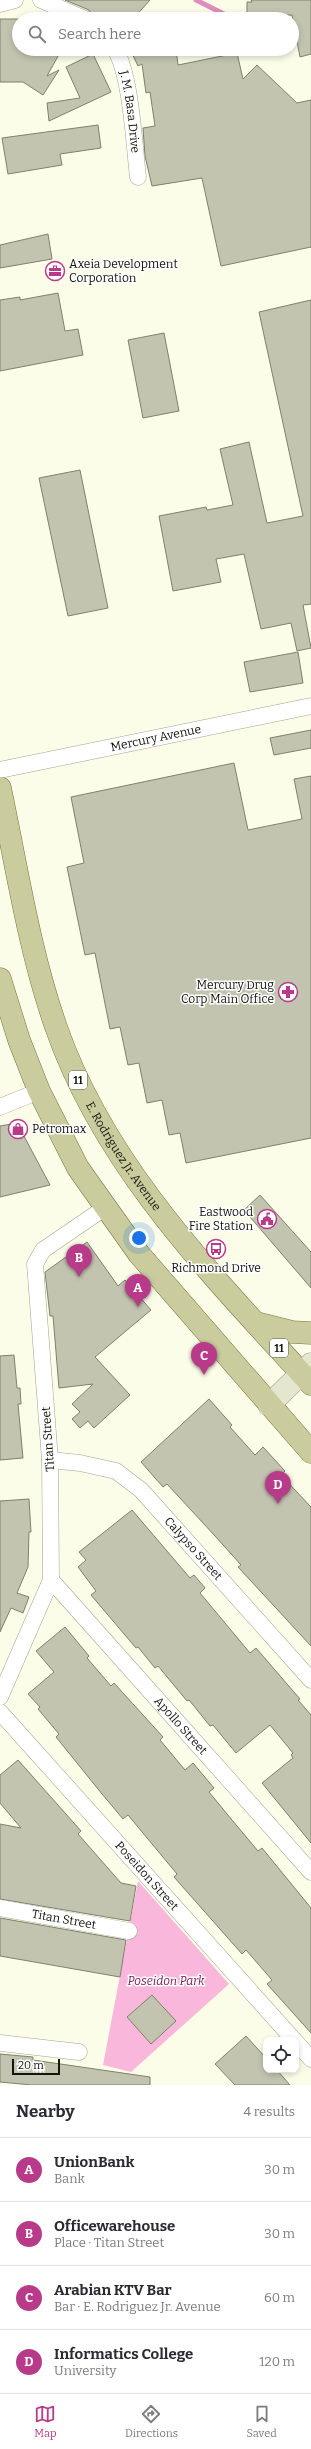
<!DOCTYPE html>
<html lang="en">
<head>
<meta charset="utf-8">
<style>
	:root { --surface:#fff; --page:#f7f7f7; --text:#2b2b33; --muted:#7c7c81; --line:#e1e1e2; --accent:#b83b8a }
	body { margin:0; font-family:Bitter,serif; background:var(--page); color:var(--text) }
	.controls { position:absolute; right:12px; bottom:12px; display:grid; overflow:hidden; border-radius:8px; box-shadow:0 2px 6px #0003 }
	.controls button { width:36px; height:36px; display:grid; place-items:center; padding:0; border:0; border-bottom:1px solid var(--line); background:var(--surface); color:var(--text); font:20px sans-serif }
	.scale { position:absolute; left:12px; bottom:10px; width:48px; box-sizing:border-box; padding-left:4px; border:2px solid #15150e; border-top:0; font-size:11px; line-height:14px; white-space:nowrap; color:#15150e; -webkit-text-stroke:3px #fff; paint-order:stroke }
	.you { position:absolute; left:139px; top:1238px; width:14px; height:14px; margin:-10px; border:3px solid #fff; border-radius:50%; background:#1a73e8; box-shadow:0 0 0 6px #1a73e833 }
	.badge { display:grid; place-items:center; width:26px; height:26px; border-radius:50%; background:var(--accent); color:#fff; font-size:13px; font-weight:700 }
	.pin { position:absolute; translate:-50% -33px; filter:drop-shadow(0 1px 2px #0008) }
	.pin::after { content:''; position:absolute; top:21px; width:14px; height:12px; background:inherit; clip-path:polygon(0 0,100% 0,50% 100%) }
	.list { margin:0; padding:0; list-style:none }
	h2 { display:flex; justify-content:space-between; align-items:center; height:52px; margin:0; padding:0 16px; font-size:17px }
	h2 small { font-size:13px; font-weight:400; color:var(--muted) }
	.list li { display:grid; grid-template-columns:26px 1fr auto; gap:12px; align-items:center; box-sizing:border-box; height:64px; padding:0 16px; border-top:1px solid var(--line) }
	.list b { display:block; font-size:15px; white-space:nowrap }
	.list p { margin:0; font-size:13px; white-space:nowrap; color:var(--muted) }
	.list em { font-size:13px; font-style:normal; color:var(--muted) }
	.icon { flex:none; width:22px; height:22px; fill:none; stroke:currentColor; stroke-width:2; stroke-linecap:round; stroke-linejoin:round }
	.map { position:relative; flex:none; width:311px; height:2085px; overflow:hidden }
	.search { position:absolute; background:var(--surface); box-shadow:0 2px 6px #0003; left:12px; right:12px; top:12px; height:44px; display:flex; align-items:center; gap:10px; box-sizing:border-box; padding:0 14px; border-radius:22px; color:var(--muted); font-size:15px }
	.sheet { height:308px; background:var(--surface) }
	nav { display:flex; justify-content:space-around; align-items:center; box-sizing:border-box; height:56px; border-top:1px solid var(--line); background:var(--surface); font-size:11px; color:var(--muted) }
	nav a { display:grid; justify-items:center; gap:2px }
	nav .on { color:var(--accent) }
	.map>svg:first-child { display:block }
</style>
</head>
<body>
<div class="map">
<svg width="311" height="2085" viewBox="0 0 311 2085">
	<rect width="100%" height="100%" fill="#fcfde8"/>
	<!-- green -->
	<polygon fill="#f9b7db" points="138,1881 229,1984 131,2072 103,2065"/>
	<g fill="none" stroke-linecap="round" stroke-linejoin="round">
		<!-- stream -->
		<polyline stroke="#df8dbb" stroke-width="5" points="196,0 234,19 290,13"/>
	</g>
	<!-- building -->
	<g fill="#c3c4b0" stroke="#7f806d">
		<polygon points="65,0 150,0 133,19 94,19 89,10"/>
		<polygon points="251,0 311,0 311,54 300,57 292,15 247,16 247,2 252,2"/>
		<polygon points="0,19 19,19 19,49 62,49 47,76 59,70 43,95 23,82 0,82"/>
		<polygon points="130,49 176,49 178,65 237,53 243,79 257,65 297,103 311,100 311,247 221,266 202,178 152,186 145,156 143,128 155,126 150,92 146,93 142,64 138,66"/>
		<polygon points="93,54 111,92 49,121 47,103 80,98 66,67"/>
		<polygon points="98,125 101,148 60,154 62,165 8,174 2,138"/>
		<polygon points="48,234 52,259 0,268 0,245"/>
		<polygon points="58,293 65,331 78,329 83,355 0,371 0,300 20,297 20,300"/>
		<polygon points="311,300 311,604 303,605 311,648 297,651 291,623 261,629 244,554 216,559 221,582 173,591 159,516 206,507 207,510 233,505 220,449 249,442 267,523 303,516 259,312"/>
		<polygon points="164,333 179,411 143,418 128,340"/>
		<polygon points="80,470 108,608 68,616 39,478"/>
		<polygon points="298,652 303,683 250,692 244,662"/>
		<polygon points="311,730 311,748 274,755 270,738"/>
		<polygon points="234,763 248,830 302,819 294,779 311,776 311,1138 186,1163 180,1133 169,1135 162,1100 147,1103 139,1063 128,1065 120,1027 110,1029 95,953 85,955 67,867 84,863 71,797"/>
		<polygon points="17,1123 50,1185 0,1197 0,1126"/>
		<polygon points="260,1195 311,1252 311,1288 244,1210"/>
		<polygon points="87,1242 118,1286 125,1280 151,1310 95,1357 130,1395 94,1428 88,1421 80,1428 72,1419 80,1412 72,1404 93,1384 59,1388 53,1316 50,1316 45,1272"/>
		<polygon points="14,1355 17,1388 20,1388 21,1404 18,1404 23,1458 0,1460 0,1356"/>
		<polygon points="209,1399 232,1425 230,1427 255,1455 263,1447 285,1471 281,1475 311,1507 311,1646 238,1567 241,1565 215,1536 167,1484 163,1487 141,1462"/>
		<polygon points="29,1499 31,1532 29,1532 28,1567 17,1593 29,1597 23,1613 11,1608 0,1632 0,1501"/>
		<polygon points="132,1510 190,1578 194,1575 205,1588 200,1593 250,1653 256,1648 300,1699 298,1700 311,1715 311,1843 262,1783 293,1758 291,1755 293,1753 270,1725 236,1753 213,1725 210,1726 189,1700 187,1701 158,1666 155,1668 138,1647 136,1648 91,1595 96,1591 78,1567 86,1560 79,1552"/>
		<polygon points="65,1627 89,1656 87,1658 111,1686 114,1683 163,1737 160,1740 185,1770 193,1763 214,1788 209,1792 232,1820 258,1851 262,1848 311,1908 311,2033 267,1984 272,1980 246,1950 242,1954 174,1877 177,1874 128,1815 123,1819 102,1794 56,1737 59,1734 38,1709 40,1707 28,1694 54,1672 36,1651"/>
		<polygon points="18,1760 81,1831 78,1834 121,1883 136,1886 130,1921 0,1899 0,1824 21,1828 0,1803 0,1775"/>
		<polygon points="0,1918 126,1940 120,1977 0,1956"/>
		<polygon points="152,1995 176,2021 151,2044 127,2017"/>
		<polygon points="246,2036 266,2058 266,2070 277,2070 290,2085 235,2085 215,2064"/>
		<polygon points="0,2054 33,2057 33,2060 150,2077 150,2085 32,2085 0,2082"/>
	</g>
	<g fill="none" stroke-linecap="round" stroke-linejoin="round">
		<defs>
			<g id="street">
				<polyline points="41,0 85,19"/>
				<polyline points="0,4 15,0"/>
				<path id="s1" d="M115,49c16,26 19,95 23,128"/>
				<path id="s2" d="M0,770l311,-64"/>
				<polyline points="0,1107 39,1091"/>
				<path id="s3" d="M50,1460l30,3 36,8 25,19 170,190"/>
				<path id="s4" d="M51,1580l260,292"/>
				<polyline points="0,1697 51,1580 50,1460 35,1264 43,1250 106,1207"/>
				<path id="s5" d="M0,1712l294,328"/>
				<path id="s6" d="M0,1908l129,23"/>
				<polyline points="296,2042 311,2059"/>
				<polyline points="0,2043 79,2052"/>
			</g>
			<polyline id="secondary" points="269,1405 311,1364"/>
			<g id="primary">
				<path id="s7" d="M0,788c17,80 29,162 56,239 49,141 157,249 255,357"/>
				<polyline points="0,979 19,1040 39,1091 78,1168 139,1254 311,1452"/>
				<polyline points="256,1323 292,1332 311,1333"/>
			</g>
		</defs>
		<!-- street casing -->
		<use href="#street" stroke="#a2a38f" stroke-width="17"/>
		<!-- secondary casing -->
		<use href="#secondary" stroke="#a2a38f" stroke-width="23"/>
		<!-- primary casing -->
		<use href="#primary" stroke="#757641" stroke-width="23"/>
		<!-- street -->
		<use href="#street" stroke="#fff" stroke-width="16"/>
		<!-- secondary -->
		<use href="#secondary" stroke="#e5e6ce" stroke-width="22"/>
		<!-- primary -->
		<use href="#primary" stroke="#cbcc9d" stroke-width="22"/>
	</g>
	<!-- icons -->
	<defs>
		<symbol id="office-ring" viewBox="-11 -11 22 22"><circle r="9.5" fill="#fff" stroke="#b83b8a" stroke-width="1.5"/><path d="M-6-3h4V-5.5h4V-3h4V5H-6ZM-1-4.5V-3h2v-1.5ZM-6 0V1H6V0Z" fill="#b83b8a"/></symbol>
		<symbol id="pharmacy-ring" viewBox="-11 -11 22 22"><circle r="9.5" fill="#fff" stroke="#b83b8a" stroke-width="1.5"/><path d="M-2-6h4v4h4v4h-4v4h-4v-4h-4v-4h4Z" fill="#b83b8a"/></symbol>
		<symbol id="shop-ring" viewBox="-11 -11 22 22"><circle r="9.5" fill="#fff" stroke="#b83b8a" stroke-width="1.5"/><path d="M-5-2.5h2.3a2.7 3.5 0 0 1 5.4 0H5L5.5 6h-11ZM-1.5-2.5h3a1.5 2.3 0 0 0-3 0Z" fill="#b83b8a"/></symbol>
		<symbol id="civic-ring" viewBox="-11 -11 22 22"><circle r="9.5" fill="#fff" stroke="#b83b8a" stroke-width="1.5"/><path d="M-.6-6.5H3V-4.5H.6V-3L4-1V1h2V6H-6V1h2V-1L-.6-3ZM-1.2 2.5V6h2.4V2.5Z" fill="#b83b8a"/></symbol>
		<symbol id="bus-ring" viewBox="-11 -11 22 22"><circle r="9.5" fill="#fff" stroke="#b83b8a" stroke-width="1.5"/><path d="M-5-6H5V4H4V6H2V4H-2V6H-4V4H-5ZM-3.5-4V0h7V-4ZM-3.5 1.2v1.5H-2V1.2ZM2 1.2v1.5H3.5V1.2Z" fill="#b83b8a"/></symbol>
	</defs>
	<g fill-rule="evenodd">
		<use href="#office-ring" x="44" y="260" width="22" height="22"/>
		<use href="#pharmacy-ring" x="277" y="981" width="22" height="22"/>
		<use href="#shop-ring" x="7" y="1118" width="22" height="22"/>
		<use href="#civic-ring" x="256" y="1208" width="22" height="22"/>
		<use href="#bus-ring" x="205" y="1238" width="22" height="22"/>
	</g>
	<g text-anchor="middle" stroke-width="3" stroke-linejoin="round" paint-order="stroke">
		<!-- shield labels -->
		<g fill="#fff" stroke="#5b5b56" stroke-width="1">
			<rect x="69" y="1071" width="18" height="18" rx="3"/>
			<rect x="270" y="1339" width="18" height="18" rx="3"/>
		</g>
		<g font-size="11" font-weight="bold" fill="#15150e">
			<text x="78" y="1084">11</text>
			<text x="279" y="1352">11</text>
		</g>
		<!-- street labels -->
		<g font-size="12" fill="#15150e" stroke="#fff">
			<text dy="4" stroke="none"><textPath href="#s1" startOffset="65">J. M. Basa Drive</textPath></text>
			<text dy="4" stroke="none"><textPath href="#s2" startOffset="159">Mercury Avenue</textPath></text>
			<text dy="4" stroke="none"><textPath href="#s7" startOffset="392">E. Rodriguez Jr. Avenue</textPath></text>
			<text transform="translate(48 1439) rotate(-94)" y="4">Titan Street</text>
			<text dy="4" stroke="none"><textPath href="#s3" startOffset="177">Calypso Street</textPath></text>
			<text dy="4" stroke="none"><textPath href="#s4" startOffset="195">Apollo Street</textPath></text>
			<text dy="4" stroke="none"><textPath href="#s5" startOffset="220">Poseidon Street</textPath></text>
			<text dy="4" stroke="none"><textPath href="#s6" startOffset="65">Titan Street</textPath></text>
		</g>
		<!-- poi labels -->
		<g font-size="12" fill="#15150e" stroke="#fff" text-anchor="start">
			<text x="69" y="268">Axeia Development<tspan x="69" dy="14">Corporation</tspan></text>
			<text x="274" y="989" text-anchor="end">Mercury Drug<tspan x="274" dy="14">Corp Main Office</tspan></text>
			<text x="32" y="1133">Petromax</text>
			<text x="253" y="1216" text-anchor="end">Eastwood<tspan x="253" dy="14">Fire Station</tspan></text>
			<text x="216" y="1272" text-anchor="middle">Richmond Drive</text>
		</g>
		<!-- park labels -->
		<g font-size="12" font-style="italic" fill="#781857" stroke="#fff">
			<text x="166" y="1985">Poseidon Park</text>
		</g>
	</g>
</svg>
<div class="controls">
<button><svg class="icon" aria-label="locate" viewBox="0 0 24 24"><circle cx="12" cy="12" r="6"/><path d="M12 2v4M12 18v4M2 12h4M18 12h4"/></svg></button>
</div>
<div class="scale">20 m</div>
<div class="you"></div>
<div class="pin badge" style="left:138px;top:1307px">A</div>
<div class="pin badge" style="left:79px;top:1277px">B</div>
<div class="pin badge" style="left:204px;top:1375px">C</div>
<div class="pin badge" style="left:278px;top:1504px">D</div>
<div class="search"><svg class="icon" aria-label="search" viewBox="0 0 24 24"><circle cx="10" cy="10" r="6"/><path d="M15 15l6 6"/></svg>Search here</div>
</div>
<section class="sheet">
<h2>Nearby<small>4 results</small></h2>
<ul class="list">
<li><span class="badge">A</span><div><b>UnionBank</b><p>Bank</p></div><em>30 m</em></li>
<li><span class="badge">B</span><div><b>Officewarehouse</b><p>Place · Titan Street</p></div><em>30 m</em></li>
<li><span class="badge">C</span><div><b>Arabian KTV Bar</b><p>Bar · E. Rodriguez Jr. Avenue</p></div><em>60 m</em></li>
<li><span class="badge">D</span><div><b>Informatics College</b><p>University</p></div><em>120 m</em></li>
</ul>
</section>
<nav>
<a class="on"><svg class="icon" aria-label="map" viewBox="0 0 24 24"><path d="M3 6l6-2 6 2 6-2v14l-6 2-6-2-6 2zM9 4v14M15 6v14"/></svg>Map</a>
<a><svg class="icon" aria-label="directions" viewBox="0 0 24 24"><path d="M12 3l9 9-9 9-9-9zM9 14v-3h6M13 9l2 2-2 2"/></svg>Directions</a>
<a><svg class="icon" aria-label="saved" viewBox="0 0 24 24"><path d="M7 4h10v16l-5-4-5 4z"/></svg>Saved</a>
</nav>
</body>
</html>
